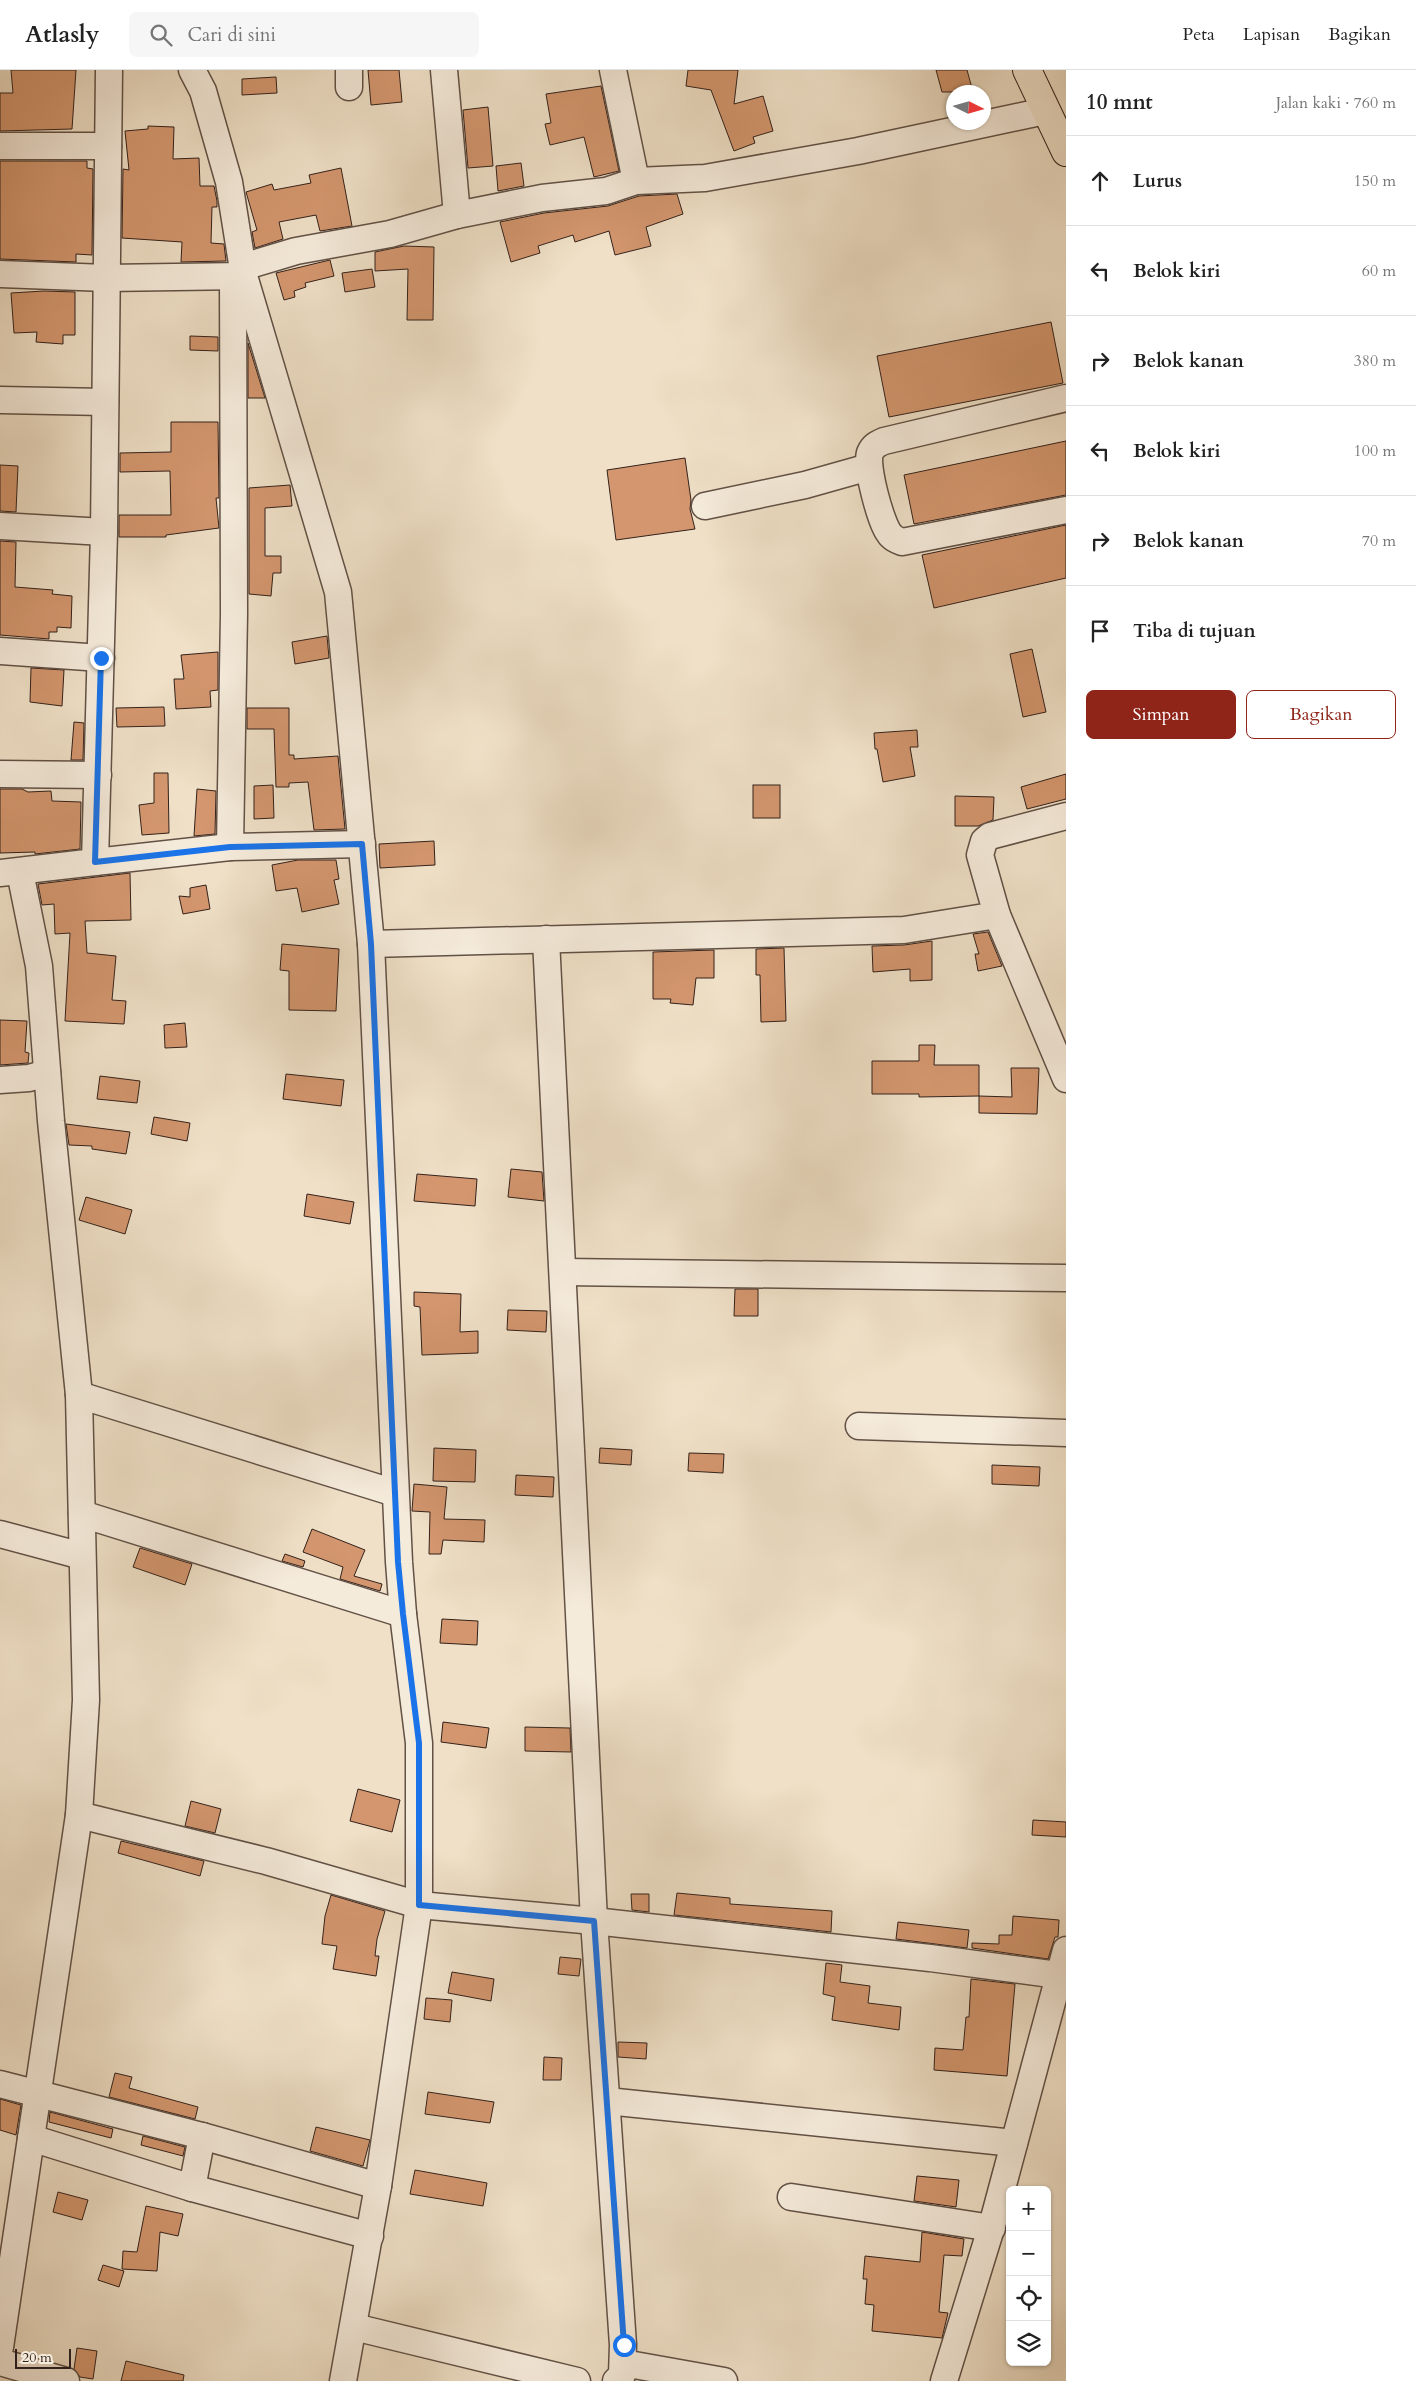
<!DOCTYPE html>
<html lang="id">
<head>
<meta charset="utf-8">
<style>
	:root { --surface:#fff; --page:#f6f6f6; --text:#222; --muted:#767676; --line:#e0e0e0; --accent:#8f2418 }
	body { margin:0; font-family:Cardo,serif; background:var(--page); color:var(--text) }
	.controls { position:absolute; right:15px; bottom:15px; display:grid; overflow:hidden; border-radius:8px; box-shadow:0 1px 4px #0004 }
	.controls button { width:45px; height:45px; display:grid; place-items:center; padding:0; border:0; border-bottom:1px solid var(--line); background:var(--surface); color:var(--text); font:25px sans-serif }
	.compass { position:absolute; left:946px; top:15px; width:45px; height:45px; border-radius:50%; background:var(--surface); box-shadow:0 1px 4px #0004; rotate:95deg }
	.scale { position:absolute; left:15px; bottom:12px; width:56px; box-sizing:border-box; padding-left:5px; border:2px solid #33211b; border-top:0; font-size:14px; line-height:18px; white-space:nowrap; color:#33211b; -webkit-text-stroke:4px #f5ebdb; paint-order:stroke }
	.stop { position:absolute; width:15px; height:15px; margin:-11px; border:4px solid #1a73e8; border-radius:50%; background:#fff }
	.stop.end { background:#1a73e8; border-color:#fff; box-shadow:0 1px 5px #0008 }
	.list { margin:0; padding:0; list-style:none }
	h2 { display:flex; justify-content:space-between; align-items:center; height:65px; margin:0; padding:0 20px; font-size:21px }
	h2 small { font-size:16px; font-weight:400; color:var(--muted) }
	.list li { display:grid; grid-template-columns:32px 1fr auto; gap:15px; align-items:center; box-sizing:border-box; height:90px; padding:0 20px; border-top:1px solid var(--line) }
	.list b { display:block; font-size:19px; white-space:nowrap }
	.list em { font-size:16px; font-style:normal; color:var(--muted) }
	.actions { display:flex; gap:10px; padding:15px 20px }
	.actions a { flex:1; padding:11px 0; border:1px solid var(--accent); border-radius:8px; text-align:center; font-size:18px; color:var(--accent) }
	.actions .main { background:var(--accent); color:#fff }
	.icon { flex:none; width:28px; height:28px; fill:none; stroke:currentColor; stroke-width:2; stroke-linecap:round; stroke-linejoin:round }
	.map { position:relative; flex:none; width:1066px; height:2311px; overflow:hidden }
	header { display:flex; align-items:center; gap:30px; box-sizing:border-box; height:70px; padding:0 25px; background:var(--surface); border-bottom:1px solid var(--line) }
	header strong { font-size:24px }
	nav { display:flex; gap:28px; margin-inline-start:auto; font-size:18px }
	.search { width:350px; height:45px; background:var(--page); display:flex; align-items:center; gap:12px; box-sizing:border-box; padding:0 18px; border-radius:8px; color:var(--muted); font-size:19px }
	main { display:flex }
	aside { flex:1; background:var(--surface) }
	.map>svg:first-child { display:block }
</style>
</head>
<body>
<header>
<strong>Atlasly</strong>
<div class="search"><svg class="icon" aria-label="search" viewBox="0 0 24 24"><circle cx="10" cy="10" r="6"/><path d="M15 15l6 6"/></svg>Cari di sini</div>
<nav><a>Peta</a><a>Lapisan</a><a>Bagikan</a></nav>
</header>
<main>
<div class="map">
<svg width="1066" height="2311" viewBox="0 0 1066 2311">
	<rect width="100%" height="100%" fill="#efe0c7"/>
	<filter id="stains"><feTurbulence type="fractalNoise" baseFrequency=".004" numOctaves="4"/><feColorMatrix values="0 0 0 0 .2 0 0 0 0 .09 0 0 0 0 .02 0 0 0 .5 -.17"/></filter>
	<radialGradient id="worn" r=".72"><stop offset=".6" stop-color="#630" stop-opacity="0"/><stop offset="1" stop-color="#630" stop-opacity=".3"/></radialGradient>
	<!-- building -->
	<g fill="#d3966e" stroke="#33211b">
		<polygon points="11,0 76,0 72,59 0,61 0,23 13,23"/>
		<polygon points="368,0 399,0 402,32 371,35"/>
		<polygon points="688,0 738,0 734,34 763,26 773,61 753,67 755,73 734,81 711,20 686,16"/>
		<polygon points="936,0 967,0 973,22 942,22"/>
		<polygon points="276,7 277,23 242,25 242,9"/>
		<polygon points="601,16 619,101 594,107 584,67 550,75 545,54 551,53 546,24"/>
		<polygon points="488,37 493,96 468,98 463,40"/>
		<polygon points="148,56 174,57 173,89 199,88 200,116 214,116 217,131 217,137 212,137 211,173 224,174 226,191 181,192 182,172 122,168 123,99 129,100 125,61 148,59"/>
		<polygon points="0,91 87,91 87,98 93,99 92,185 76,184 76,192 0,189"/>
		<polygon points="521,93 524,116 498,121 496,96"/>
		<polygon points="341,98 352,156 320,161 316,145 279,152 283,169 255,178 252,162 257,160 246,122 272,114 274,120 311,113 309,105"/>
		<polygon points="677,124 683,144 646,157 651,176 615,185 609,161 575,172 573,165 538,176 540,183 511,192 500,152 544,143 608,136 639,126"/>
		<polygon points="404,176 434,177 433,250 407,250 408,199 375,201 375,182"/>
		<polygon points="330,190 334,206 305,213 306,217 294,221 295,227 284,230 276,203"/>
		<polygon points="372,199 375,217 345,222 342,203"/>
		<polygon points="44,221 75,222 75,265 63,265 63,274 36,272 37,262 14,263 11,223"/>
		<polygon points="1051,252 1063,313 889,347 877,286"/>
		<polygon points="190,266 218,267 218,281 190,280"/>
		<polygon points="248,273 265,328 248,328"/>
		<polygon points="171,352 218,352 219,428 216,428 219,458 166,465 166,467 119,467 119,445 171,445 170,401 120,402 120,383 171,382"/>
		<polygon points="1066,371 1066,425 914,454 904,405"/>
		<polygon points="685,388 691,430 690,439 695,459 616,470 607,400"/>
		<polygon points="0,395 18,396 16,442 0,441"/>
		<polygon points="290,415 292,436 265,438 265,486 281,486 281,503 273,503 271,526 249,524 249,418"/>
		<polygon points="1066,455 1066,508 934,538 922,485"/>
		<polygon points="0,471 16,472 15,517 53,520 52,524 72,526 71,558 57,557 57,562 49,562 49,569 0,565"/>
		<polygon points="327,566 329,588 295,594 292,572"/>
		<polygon points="1032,579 1046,642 1023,647 1010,584"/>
		<polygon points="218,582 218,620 210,621 211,637 176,639 174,609 184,609 181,585"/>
		<polygon points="31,598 64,600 62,636 30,632"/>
		<polygon points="164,637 165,656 117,657 116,638"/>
		<polygon points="247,638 289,638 289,685 294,685 294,689 338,686 345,759 314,760 308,712 289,713 289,717 276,717 274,659 247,659"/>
		<polygon points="74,652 84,653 83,690 71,690"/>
		<polygon points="917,660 918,677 910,677 915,706 883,712 877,679 875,679 874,663"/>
		<polygon points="154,703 168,703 169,763 142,765 139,735 154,733"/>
		<polygon points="1066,704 1066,729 1027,739 1021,717"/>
		<polygon points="273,715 274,748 254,749 254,716"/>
		<rect x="753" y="715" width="27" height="33"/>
		<polygon points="0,719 22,719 28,722 51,721 52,731 81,732 80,779 35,784 35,782 0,783"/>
		<polygon points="197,719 216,721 215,764 194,766"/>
		<polygon points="955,726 994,727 993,750 978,756 955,756"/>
		<polygon points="434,771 435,795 380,798 379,774"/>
		<polygon points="298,790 336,790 339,809 334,810 339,834 302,842 297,818 276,821 272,795"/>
		<polygon points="130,803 131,850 85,851 87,883 116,886 112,930 126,931 124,954 65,951 70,863 55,864 54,834 42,835 38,814"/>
		<polygon points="206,815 210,839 183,844 179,826 190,827 190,818"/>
		<polygon points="988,862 1002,896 978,901 975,884 979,884 973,864"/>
		<polygon points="932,871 932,910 910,911 910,899 873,902 872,876 904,875"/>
		<polygon points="282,874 339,879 336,941 289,940 289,901 280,900"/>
		<polygon points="784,878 786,951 761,952 760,905 756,905 756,879"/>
		<polygon points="714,880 714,908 696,908 693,935 670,933 671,929 653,929 653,882"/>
		<polygon points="0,950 27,951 25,982 29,983 28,993 0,995"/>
		<polygon points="185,953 187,977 165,978 164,955"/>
		<polygon points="919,975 935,975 934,995 979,995 979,1026 919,1027 919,1024 872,1024 872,991 919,991"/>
		<polygon points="1011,998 1039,998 1037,1044 979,1043 979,1026 1012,1027"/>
		<polygon points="286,1004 344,1010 341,1036 283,1029"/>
		<polygon points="100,1006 140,1011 137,1033 97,1029"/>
		<polygon points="154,1047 190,1053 187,1071 151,1064"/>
		<polygon points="66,1054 130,1062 126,1084 92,1079 92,1076 69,1075"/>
		<polygon points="511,1099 542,1102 544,1131 508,1127"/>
		<polygon points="417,1104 477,1109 475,1136 414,1131"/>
		<polygon points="307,1124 354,1132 350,1154 304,1146"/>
		<polygon points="86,1127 132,1140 125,1164 79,1150"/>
		<polygon points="735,1219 758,1219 758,1246 734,1246"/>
		<polygon points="414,1222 461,1224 460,1262 478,1261 478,1283 422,1285 420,1237 414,1236"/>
		<polygon points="508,1240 547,1241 546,1262 507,1260"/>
		<polygon points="434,1378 476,1380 475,1412 433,1411"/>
		<polygon points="600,1378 632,1380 631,1395 599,1393"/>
		<polygon points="689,1383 724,1384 723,1403 688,1401"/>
		<polygon points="992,1395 1040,1397 1039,1416 992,1414"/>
		<polygon points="516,1405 554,1407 553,1427 515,1425"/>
		<polygon points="414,1414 447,1417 444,1449 485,1450 484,1472 443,1470 441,1484 429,1484 430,1442 412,1441"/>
		<polygon points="312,1459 365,1480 354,1506 382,1514 380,1521 340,1509 343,1497 303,1482"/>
		<polygon points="140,1478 192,1494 185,1515 133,1497"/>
		<polygon points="285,1484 305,1491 303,1497 282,1491"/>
		<polygon points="442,1549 478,1551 477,1575 440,1573"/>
		<polygon points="443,1652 489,1658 486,1678 441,1672"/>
		<polygon points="525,1657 570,1658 571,1682 525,1681"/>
		<polygon points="358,1719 400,1730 392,1762 350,1751"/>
		<polygon points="191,1731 221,1739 215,1763 185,1756"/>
		<polygon points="1033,1750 1066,1752 1066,1767 1032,1765"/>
		<polygon points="121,1771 204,1791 200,1806 118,1783"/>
		<polygon points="677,1823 730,1828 730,1834 832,1841 831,1862 674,1845"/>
		<polygon points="631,1824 649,1824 649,1842 632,1840"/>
		<polygon points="331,1825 385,1841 377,1869 375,1886 379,1886 376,1906 333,1899 337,1876 322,1874 325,1846"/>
		<polygon points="1013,1846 1059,1850 1058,1867 1055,1867 1048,1889 972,1878 972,1873 999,1874 999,1865 1012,1865"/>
		<polygon points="898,1852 969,1860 967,1878 896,1869"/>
		<polygon points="560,1887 581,1889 579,1906 558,1904"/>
		<polygon points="826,1893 842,1895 840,1912 870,1916 868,1933 901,1937 899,1960 832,1950 835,1927 823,1924"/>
		<polygon points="452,1902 494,1909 491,1931 448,1923"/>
		<polygon points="971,1909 1015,1914 1007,2006 934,2000 935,1978 963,1980 966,1947 969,1947"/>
		<polygon points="426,1928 452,1930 450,1952 424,1949"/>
		<polygon points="618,1972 647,1973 646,1989 618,1987"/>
		<polygon points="544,1987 562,1988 561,2010 543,2010"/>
		<polygon points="115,2003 132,2007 129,2018 198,2037 195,2049 109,2027"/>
		<polygon points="428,2022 494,2032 490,2053 425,2044"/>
		<polygon points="0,2029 21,2035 16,2065 0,2060"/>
		<polygon points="50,2042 113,2059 111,2068 49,2052"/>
		<polygon points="316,2057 370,2070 363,2096 310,2081"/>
		<polygon points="143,2066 185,2077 183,2086 141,2075"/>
		<polygon points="415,2100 487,2113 483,2136 410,2124"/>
		<polygon points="917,2106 959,2110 956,2137 914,2131"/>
		<polygon points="58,2122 88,2130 82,2150 53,2142"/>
		<polygon points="146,2136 183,2144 178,2166 160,2162 157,2201 122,2199 123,2181 137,2182"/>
		<polygon points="922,2162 964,2169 962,2186 944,2185 939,2242 948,2243 942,2268 872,2261 874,2235 865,2234 867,2209 863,2209 865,2186 920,2192"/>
		<polygon points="103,2195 124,2201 119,2217 98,2210"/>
		<polygon points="77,2278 97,2281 93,2309 80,2307 74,2299"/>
		<polygon points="126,2291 184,2305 183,2311 121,2311"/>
	</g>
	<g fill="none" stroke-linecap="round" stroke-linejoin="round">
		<defs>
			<g id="minor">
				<polyline points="192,0 203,21 229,112 244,206 338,522 371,874 399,1492 403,1544 419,1673 419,1835 378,2116 343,2311"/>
				<polyline points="349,0 349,17"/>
				<polyline points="444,0 457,145"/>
				<polyline points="613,0 636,111"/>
				<polyline points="0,76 108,76"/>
				<polyline points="243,197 296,181 390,164 457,145 542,128 606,121 636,111 705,108 858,81 1045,41"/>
				<polyline points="0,204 106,208 244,206"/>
				<path d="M1066,328l-182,43c-7,3 -11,5 -14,12 -5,12 11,70 19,80 3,5 8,7 13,9l164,-32"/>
				<polyline points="0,330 105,332"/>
				<polyline points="705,436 805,415 869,397"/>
				<polyline points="0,456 104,462"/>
				<polyline points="0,581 101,588"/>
				<polyline points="0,704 98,705"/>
				<polyline points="230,777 234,544 233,206"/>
				<polyline points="95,792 230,777 362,774"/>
				<polyline points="0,803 95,792 104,462 109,0"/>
				<polyline points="997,845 1066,1009"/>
				<polyline points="546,869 594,1851 623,2275 622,2305 616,2311"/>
				<polyline points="371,874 904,860 997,845 980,785 984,771 990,766 1066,746"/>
				<polyline points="0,1010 29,1008 47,1003"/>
				<polyline points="563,1202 1066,1208"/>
				<polyline points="79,1325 395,1423"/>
				<polyline points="859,1356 1066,1363"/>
				<polyline points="82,1444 403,1544"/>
				<polyline points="0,1464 82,1486"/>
				<polyline points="79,1745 266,1791 419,1835 594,1851 930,1888 1058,1905"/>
				<polyline points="0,2014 202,2066 378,2116"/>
				<polyline points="607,2031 1014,2073"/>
				<polyline points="31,2068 192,2118 370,2166"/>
				<polyline points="192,2118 202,2066"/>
				<polyline points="791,2127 992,2158"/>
				<polyline points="354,2257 577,2311"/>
				<polyline points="0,2277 79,1745 86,1630 79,1325 51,1051 39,896 20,802"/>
				<polyline points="0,2292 66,2311"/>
				<polyline points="623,2293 724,2311"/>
				<polyline points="944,2311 993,2152 1066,1880"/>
			</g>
			<polyline id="highway" points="1027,0 1066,82"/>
		</defs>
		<!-- minor casing -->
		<use href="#minor" stroke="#625146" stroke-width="29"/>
		<!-- highway casing -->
		<use href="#highway" stroke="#33211b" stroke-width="30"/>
		<!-- minor -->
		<use href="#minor" stroke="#f5ebdb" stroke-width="26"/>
		<!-- highway -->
		<use href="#highway" stroke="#efe0c7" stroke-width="28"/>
	</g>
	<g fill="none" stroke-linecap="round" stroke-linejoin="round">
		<!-- route -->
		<polyline stroke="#1a73e8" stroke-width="6" points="101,588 95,792 230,777 362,774 371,874 398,1492 403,1544 419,1673 419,1835 594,1851 624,2275"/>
	</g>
	<rect width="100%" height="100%" filter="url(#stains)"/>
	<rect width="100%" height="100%" fill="url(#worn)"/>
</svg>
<div class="controls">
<button>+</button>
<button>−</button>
<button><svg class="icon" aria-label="locate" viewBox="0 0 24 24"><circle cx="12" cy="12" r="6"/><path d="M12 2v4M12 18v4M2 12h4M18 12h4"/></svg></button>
<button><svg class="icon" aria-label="layers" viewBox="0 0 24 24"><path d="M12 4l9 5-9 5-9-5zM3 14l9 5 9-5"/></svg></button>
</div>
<svg class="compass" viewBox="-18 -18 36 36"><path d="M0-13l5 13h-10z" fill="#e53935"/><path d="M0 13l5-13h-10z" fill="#767676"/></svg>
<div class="scale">20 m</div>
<div class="stop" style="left:624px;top:2275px"></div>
<div class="stop end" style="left:101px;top:588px"></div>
</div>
<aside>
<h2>10 mnt<small>Jalan kaki · 760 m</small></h2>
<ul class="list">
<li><svg class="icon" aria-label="ahead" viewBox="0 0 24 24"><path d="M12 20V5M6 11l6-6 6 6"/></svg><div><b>Lurus</b></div><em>150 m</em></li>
<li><svg class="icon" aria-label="left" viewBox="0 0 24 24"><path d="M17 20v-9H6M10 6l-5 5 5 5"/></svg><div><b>Belok kiri</b></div><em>60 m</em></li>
<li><svg class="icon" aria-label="right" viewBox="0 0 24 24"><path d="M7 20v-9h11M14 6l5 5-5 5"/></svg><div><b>Belok kanan</b></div><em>380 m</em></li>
<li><svg class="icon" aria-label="left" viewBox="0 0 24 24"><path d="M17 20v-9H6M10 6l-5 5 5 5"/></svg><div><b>Belok kiri</b></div><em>100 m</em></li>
<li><svg class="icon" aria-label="right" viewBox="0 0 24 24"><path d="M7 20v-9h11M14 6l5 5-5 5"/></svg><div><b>Belok kanan</b></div><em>70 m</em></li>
<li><svg class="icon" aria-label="arrive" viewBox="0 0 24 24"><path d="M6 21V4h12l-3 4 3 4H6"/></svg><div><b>Tiba di tujuan</b></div></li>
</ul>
<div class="actions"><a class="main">Simpan</a><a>Bagikan</a></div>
</aside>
</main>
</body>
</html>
